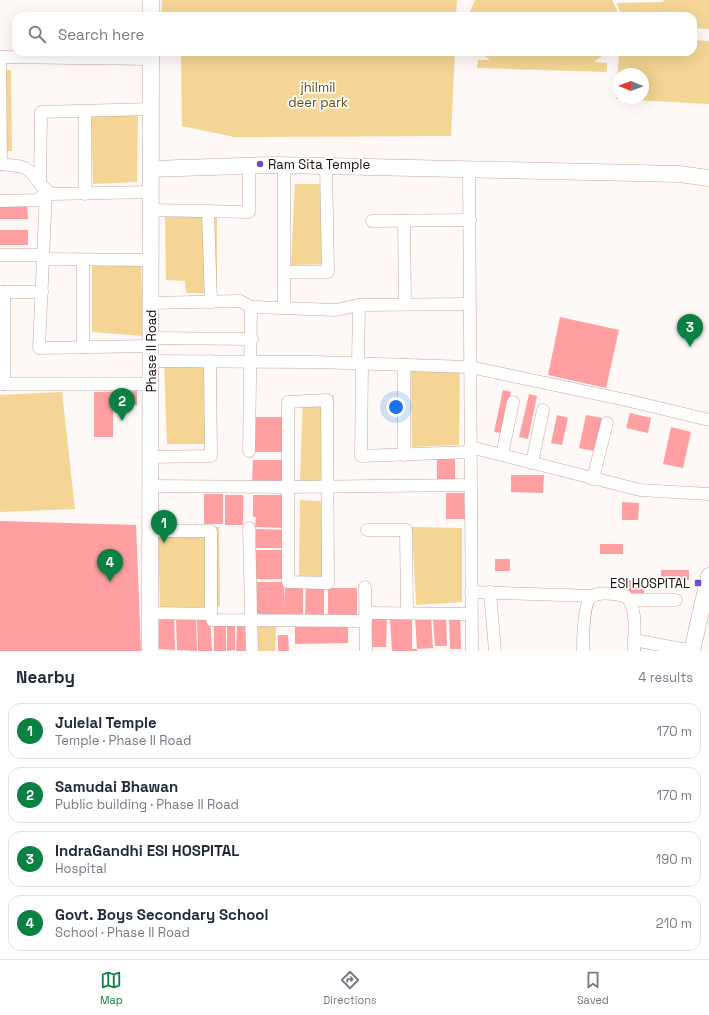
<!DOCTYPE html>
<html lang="en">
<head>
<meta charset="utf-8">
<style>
	:root { --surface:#fff; --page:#f6f6f7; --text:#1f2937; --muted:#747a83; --line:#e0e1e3; --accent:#0b8043 }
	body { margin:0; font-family:"Space Grotesk",sans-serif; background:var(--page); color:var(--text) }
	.compass { position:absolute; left:613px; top:68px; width:36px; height:36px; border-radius:50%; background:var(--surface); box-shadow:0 4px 16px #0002; rotate:271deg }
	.you { position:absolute; left:396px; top:407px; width:14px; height:14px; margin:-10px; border:3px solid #fff; border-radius:50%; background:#1a73e8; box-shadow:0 0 0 6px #1a73e833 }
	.badge { display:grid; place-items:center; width:26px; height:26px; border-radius:50%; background:var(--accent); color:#fff; font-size:13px; font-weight:700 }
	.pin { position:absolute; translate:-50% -33px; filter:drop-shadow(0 1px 2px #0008) }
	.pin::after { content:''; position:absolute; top:21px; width:14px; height:12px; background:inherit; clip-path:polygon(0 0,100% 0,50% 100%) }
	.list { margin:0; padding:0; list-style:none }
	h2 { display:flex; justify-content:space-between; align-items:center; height:52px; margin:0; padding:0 16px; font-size:17px }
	h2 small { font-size:13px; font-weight:400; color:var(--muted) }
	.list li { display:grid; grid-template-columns:26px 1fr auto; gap:12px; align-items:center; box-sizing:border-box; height:56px; margin:0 8px 8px; padding:0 8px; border:1px solid var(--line); border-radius:12px }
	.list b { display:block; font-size:15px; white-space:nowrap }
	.list p { margin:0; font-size:13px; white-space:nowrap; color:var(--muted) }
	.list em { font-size:13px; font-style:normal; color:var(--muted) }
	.icon { flex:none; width:22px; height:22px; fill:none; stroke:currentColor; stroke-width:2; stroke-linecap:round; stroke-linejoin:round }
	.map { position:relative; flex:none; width:709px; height:651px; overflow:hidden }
	.search { position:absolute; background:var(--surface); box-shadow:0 4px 16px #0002; left:12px; right:12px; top:12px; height:44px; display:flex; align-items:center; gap:10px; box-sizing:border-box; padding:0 14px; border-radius:12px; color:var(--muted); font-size:15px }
	.sheet { height:308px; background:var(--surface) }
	nav { display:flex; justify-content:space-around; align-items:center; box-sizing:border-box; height:56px; border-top:1px solid var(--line); background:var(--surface); font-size:11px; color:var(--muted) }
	nav a { display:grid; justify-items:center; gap:2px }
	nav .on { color:var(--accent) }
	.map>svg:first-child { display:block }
</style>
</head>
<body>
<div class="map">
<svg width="709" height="651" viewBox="0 0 709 651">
	<rect width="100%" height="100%" fill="#fef8f6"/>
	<!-- green -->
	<g fill="#f5d595" fill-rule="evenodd">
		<polygon points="162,0 457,0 456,16 161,16"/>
		<polygon points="475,0 612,0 617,10 618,16 468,16"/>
		<polygon points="664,0 709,0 709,29 693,28 693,16 621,16 617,3 663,2"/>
		<path d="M693,40l16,1v63l-93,-5 3,-47h74zM619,74h24v24h-24z"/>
		<polygon points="181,52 455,52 451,136 234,137 182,126"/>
		<polygon points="479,52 607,52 594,62 607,63 607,72 477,68 478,60 490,60"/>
		<polygon points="0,70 11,70 12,151 0,151"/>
		<polygon points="91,104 138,104 137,182 93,184"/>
		<polygon points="295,184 331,184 333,264 291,265"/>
		<polygon points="165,212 217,213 217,293 186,293 185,281 166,280"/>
		<polygon points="92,254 141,256 143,336 92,332"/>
		<polygon points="164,362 215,364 216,444 167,444"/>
		<polygon points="411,365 460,365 459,445 412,447"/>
		<polygon points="62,392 75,509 0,512 0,395"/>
		<polygon points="334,395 331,483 300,480 303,396"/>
		<polygon points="300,500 333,502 334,576 299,576"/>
		<polygon points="158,524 219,527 220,606 160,609"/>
		<polygon points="412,527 462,528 462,602 416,605"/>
		<polygon points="252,625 276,625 275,651 252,651"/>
	</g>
	<!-- building -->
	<g fill="#ff9fa1">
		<polygon points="0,202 27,202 28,219 0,219"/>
		<rect x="0" y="230" width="28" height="15"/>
		<polygon points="560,317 619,330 606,388 548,375"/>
		<polygon points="503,390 511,392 502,433 494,432"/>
		<polygon points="137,391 137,405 113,405 113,437 94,437 94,392"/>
		<polygon points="529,394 537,396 528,439 519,437"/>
		<polygon points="630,413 651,418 648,433 626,428"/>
		<polygon points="557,415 568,418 562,445 551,443"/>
		<polygon points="586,415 602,418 594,451 579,448"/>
		<polygon points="253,417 288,417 287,452 253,452"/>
		<polygon points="671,427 691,432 683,468 663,464"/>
		<rect x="437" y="456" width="18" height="27"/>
		<polygon points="253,460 282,460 282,482 252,481"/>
		<polygon points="511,475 544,475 543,493 511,492"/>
		<polygon points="446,493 464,493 465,519 446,519"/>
		<rect x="204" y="494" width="19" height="30"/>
		<rect x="225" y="495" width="18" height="30"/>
		<polygon points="253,495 283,495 287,528 255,527 256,517 253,517"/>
		<polygon points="622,502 639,503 638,520 622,520"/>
		<polygon points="0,521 136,525 141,651 0,651"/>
		<polygon points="256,529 286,530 285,548 256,548"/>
		<rect x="600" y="544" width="23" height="10"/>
		<rect x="253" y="550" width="32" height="29"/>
		<rect x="495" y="559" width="15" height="12"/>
		<rect x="661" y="570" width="28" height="10"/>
		<polygon points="623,580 644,581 644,593 623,593"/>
		<polygon points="253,582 284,582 284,605 285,584 303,585 303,618 254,617"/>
		<polygon points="306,587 324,588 324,618 305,617"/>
		<polygon points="328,588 357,588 357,619 328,617"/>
		<polygon points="369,616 387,616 386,647 370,647"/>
		<polygon points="446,616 447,646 435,646 433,617"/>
		<polygon points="449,616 460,616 461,649 450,649"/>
		<polygon points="159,617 174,617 175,650 159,649"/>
		<polygon points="176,617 196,618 197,651 177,650"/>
		<polygon points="412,617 412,649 417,649 417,651 392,651 390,619"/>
		<polygon points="415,617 431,617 433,648 417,649"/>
		<polygon points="197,618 210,618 212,651 198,651"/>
		<rect x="214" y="621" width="12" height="30"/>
		<polygon points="227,622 235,622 235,650 227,651"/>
		<polygon points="248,622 250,651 236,651 237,623"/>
		<polygon points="348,625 348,643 295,644 295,626"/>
		<polygon points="278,635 288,635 289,651 278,651"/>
	</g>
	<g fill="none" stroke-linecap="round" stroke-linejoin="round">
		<defs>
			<g id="street">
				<polyline points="0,57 151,59"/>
				<polyline points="0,57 1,164"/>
				<polyline points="85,112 85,194"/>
				<path d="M0,164c8,1 18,1 25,4 12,7 15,21 28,26l98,-2"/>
				<polyline points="284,165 284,308"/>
				<polyline points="469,168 472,651"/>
				<polyline points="40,184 41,112 151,109"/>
				<polyline points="46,191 39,348 150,346"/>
				<polyline points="0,201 38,200 46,191"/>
				<polyline points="151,210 249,212 249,166"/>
				<polyline points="208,211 211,302"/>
				<polyline points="372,221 470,220"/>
				<polyline points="404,221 405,304"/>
				<polyline points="0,255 41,255 43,259"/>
				<polyline points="43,259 151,260"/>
				<polyline points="83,260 83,347"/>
				<polyline points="285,272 328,272 326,166"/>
				<polyline points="0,292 42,292"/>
				<polyline points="151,303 240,301 251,307 249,451"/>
				<polyline points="251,307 336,310 359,305"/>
				<polyline points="151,338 252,339"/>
				<polyline points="151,361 315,362 470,367 626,400 709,420"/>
				<polyline points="358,363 359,305 469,304"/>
				<polyline points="362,364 361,456 470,452"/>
				<polyline points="0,384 151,384"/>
				<polyline points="4,384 4,292"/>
				<polygon points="327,400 328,583 288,582 288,402"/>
				<polyline points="470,447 640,490 709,494"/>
				<polyline points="404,455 404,365"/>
				<polyline points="502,455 513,402"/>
				<polyline points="150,457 211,456 210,361"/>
				<polyline points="532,463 543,410"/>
				<polyline points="593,479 607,423"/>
				<polyline points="150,486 288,487 470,485"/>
				<polyline points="249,528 252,651"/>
				<polyline points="367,530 406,530 407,613"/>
				<polyline points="150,531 211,531 211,614"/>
				<polyline points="365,587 366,651"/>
				<polyline points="471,592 593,596"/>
				<polyline points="490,592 495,651"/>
				<polyline points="630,600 676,600"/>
				<polyline points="150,613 211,614 212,620 366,621"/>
				<polyline points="366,613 471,614"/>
				<polyline points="634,640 692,651"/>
				<path d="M583,651c0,-11 0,-49 9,-55 9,-5 24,-2 34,0 12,13 8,38 8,55"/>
			</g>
			<g id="secondary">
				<polyline points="151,16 151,0"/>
				<polyline points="151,169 272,165 326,166 679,174 709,178"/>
				<polyline points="150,651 151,52"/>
				<polyline points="692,651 709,576"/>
			</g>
		</defs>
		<!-- street casing -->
		<use href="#street" stroke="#c1a79d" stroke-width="13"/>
		<!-- secondary casing -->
		<use href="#secondary" stroke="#c1a79d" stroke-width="17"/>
		<!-- street -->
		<use href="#street" stroke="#fff" stroke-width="12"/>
		<!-- secondary -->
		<use href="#secondary" stroke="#fff" stroke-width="16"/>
	</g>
	<!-- markers -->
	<g fill="#6e4ec7" stroke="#fff" stroke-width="1.5">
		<circle cx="260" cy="164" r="4"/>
		<rect x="694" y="579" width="8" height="8" rx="2"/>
	</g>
	<g text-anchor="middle" stroke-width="3.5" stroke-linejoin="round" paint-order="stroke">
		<!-- park labels -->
		<g font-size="13" fill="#664b04" stroke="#fff">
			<text x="318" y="92">jhilmil<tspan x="318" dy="15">deer park</tspan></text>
		</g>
		<!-- poi labels -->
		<g font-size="13" fill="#160d0a" stroke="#fff" text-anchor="start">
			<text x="268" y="169">Ram Sita Temple</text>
			<text x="690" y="588" text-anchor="end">ESI HOSPITAL</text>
		</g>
		<!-- street labels -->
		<g font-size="13" fill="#160d0a" stroke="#fff">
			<text transform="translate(151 351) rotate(-90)" y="5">Phase II Road</text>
		</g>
	</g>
</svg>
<svg class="compass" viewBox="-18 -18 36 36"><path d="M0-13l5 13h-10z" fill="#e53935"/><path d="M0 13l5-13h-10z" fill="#747a83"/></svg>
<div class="you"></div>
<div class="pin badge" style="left:164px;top:543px">1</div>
<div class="pin badge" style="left:122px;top:421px">2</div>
<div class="pin badge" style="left:690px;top:347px">3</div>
<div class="pin badge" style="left:110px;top:582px">4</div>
<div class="search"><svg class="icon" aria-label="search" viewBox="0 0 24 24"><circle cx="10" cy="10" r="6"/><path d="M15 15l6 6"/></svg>Search here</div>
</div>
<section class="sheet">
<h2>Nearby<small>4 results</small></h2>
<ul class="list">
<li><span class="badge">1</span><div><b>Julelal Temple</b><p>Temple · Phase II Road</p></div><em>170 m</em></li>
<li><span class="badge">2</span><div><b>Samudai Bhawan</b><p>Public building · Phase II Road</p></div><em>170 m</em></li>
<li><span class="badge">3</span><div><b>IndraGandhi ESI HOSPITAL</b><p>Hospital</p></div><em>190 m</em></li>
<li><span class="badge">4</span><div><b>Govt. Boys Secondary School</b><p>School · Phase II Road</p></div><em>210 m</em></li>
</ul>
</section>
<nav>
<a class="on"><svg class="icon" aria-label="map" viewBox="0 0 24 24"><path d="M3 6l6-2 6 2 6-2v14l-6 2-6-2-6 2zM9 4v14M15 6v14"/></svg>Map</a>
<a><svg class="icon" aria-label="directions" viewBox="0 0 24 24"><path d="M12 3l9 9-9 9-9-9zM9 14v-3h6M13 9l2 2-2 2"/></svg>Directions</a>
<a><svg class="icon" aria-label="saved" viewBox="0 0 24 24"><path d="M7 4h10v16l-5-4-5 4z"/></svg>Saved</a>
</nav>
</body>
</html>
